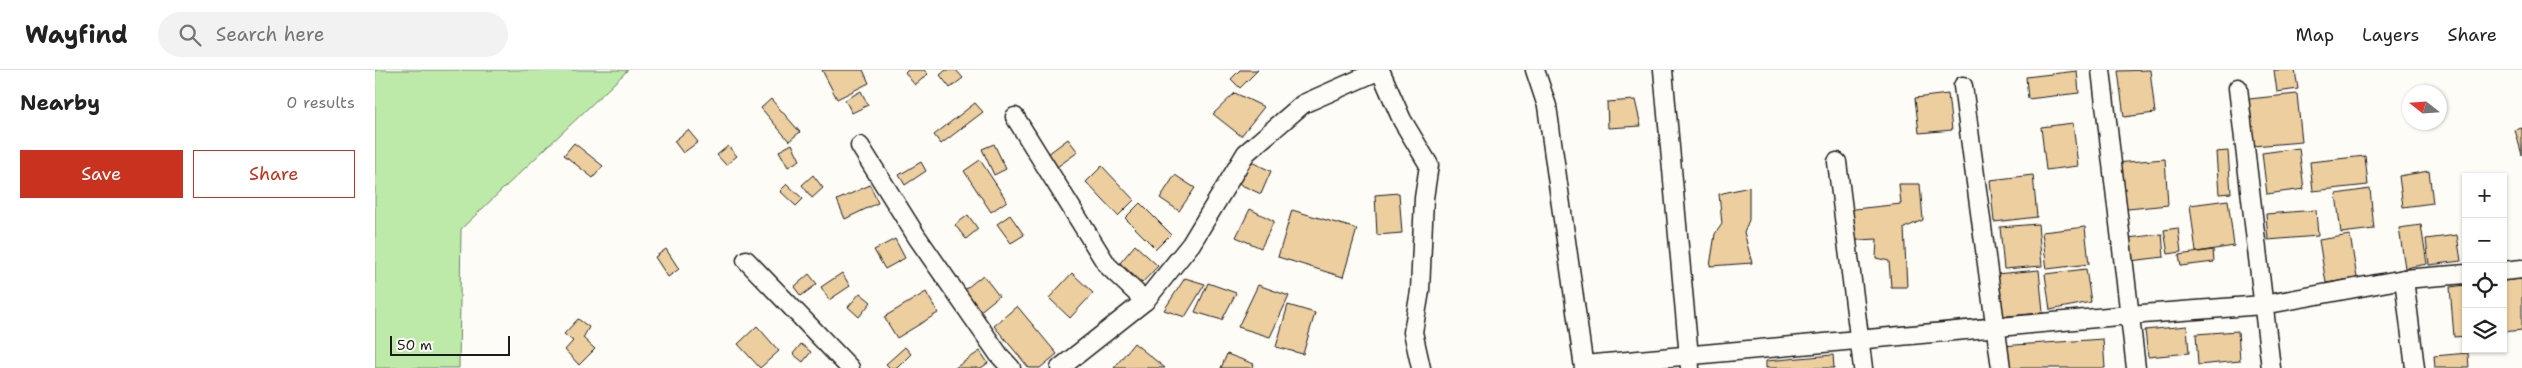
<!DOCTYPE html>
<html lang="en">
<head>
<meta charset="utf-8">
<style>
	:root { --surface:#fff; --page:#f2f2f2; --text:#222; --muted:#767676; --line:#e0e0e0; --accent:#c8321e }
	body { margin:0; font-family:"Shantell Sans",sans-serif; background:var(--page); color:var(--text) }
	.controls { position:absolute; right:15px; bottom:15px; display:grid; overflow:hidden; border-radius:0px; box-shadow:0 1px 4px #0004 }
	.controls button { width:45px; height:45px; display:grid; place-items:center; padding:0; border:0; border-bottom:1px solid var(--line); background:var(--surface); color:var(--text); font:25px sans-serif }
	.compass { position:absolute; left:2027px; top:15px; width:45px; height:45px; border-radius:50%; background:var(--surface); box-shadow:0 1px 4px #0004; rotate:287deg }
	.scale { position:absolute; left:15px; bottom:12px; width:120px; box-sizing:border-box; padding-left:5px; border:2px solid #1c1c1c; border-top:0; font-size:14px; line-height:18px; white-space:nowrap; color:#1c1c1c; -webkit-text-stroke:4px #fdfcf7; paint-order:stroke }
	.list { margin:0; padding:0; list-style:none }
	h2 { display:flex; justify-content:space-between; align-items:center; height:65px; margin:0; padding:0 20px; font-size:21px }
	h2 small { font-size:16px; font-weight:400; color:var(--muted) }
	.actions { display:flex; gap:10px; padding:15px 20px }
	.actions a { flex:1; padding:11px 0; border:1px solid var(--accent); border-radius:0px; text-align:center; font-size:18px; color:var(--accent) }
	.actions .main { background:var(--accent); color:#fff }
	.icon { flex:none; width:28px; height:28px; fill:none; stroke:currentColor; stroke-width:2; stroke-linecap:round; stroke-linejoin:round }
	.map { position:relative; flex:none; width:2147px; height:298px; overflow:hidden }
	header { display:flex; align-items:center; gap:30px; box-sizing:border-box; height:70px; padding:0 25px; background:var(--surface); border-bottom:1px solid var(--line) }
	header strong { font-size:24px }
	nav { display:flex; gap:28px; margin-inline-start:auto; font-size:18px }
	.search { width:350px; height:45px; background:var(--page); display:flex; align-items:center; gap:12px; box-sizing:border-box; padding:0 18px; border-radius:28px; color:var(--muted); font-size:19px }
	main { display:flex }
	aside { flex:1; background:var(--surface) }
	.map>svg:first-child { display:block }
</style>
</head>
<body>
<header>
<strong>Wayfind</strong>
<div class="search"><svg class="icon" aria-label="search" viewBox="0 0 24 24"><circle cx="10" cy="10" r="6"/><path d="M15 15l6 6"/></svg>Search here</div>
<nav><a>Map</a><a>Layers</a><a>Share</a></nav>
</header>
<main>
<aside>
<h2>Nearby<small>0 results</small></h2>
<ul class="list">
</ul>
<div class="actions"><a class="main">Save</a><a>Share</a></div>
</aside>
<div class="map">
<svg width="2147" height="298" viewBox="0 0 2147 298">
	<rect width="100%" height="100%" fill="#fdfcf7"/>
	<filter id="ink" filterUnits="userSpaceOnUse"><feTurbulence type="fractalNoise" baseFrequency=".02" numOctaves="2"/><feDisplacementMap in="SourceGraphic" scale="10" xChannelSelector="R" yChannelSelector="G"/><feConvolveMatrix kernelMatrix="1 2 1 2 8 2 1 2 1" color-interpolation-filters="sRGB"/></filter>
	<g filter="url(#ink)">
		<!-- green -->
		<polygon fill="#bdeaa8" stroke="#6c8362" points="0,0 253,0 86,159 84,298 0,298"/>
		<!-- building -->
		<g fill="#ecce9f" stroke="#1c1c1c">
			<polygon points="447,0 488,0 494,13 462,29"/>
			<polygon points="533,0 549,0 553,4 540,15 530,3"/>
			<polygon points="571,0 581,0 588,8 575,18 565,5"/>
			<polygon points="865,0 883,0 865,18 856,9"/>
			<polygon points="1775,0 1780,43 1749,47 1743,1"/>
			<polygon points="1899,0 1920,0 1923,19 1902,22"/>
			<polygon points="1702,1 1704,23 1653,29 1651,7"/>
			<polygon points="486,21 493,35 477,43 470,30"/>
			<polygon points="860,23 889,37 866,66 838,44"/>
			<polygon points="1573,24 1577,60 1544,63 1540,28"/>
			<polygon points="1922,24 1927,72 1878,76 1874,29"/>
			<polygon points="396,29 425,62 414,71 386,38"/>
			<polygon points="1260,30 1266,56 1233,58 1232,32"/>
			<polygon points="600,33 608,42 566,74 559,65"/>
			<polygon points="1698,53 1703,96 1671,100 1666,57"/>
			<polygon points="2147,58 2147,85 2140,60"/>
			<polygon points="313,60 323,72 308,83 299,71"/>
			<polygon points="693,69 703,82 682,97 673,84"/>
			<polygon points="199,73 228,96 218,108 189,85"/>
			<polygon points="417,74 425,90 413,97 404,81"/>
			<polygon points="619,74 631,99 619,105 607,79"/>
			<polygon points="353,76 362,86 351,95 342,85"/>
			<polygon points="1924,78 1929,119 1892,124 1887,83"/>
			<polygon points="1853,81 1856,123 1844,124 1841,82"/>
			<polygon points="1990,86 1993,115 1938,121 1935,92"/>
			<polygon points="1790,89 1793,135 1743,140 1740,93"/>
			<polygon points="605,90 632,131 616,142 589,101"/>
			<polygon points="872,90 896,101 886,124 862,113"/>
			<polygon points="546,92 551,101 530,115 524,105"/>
			<polygon points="727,96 759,130 743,146 711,112"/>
			<polygon points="2054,101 2058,133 2028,137 2024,106"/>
			<polygon points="438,105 448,118 437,128 427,115"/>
			<polygon points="800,105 820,118 804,141 785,128"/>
			<polygon points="1658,105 1662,147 1619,152 1615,110"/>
			<polygon points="412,114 428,129 421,136 405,121"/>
			<polygon points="1524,114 1545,114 1548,150 1529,158 1532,217 1516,217 1514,191 1501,188 1502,169 1467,171 1466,148 1480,139 1526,134"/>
			<polygon points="495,115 503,133 470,149 462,130"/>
			<polygon points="1374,117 1374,150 1369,162 1377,193 1335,196 1340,164 1347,154 1344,124"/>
			<polygon points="1995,119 1999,159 1966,163 1961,124"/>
			<polygon points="1024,123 1027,163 1002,165 1000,125"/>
			<polygon points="1853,130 1859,176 1821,182 1815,135"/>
			<polygon points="765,133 796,164 781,179 750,148"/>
			<polygon points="875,139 899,151 886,178 861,167"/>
			<polygon points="917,140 982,159 968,207 903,187"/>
			<polygon points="1941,140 1943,166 1893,170 1891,144"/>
			<polygon points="593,145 603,159 591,169 580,155"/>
			<polygon points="635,145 649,165 636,173 622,154"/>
			<polygon points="1663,154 1667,196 1629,199 1625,157"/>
			<polygon points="2046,155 2052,194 2030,198 2024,158"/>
			<polygon points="1710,157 1714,194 1672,199 1667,162"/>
			<polygon points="1803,158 1806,182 1793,184 1789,160"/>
			<polygon points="1787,164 1789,187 1755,191 1753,168"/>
			<polygon points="1975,165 1982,208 1951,213 1944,170"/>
			<polygon points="2082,165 2086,191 2054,195 2051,169"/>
			<polygon points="520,169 530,188 510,199 499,180"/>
			<polygon points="760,175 783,196 767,213 745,193"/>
			<polygon points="291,179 304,199 293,207 280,187"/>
			<polygon points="1838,180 1839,192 1806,196 1804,185"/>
			<polygon points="1711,199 1716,232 1675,240 1670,204"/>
			<polygon points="1664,200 1668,243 1614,248 1610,205"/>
			<polygon points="467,203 475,216 454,230 446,217"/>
			<polygon points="697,203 718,223 695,248 674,228"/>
			<polygon points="434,204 442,214 426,226 419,217"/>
			<polygon points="608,205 624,226 603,243 587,222"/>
			<polygon points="810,208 830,214 810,247 789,240"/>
			<polygon points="2147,209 2147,260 2128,262 2128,211"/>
			<polygon points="833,213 861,223 847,250 820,242"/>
			<polygon points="883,215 914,226 895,267 863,257"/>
			<polygon points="2091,215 2091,266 2079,267 2075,217"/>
			<polygon points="551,222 563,243 522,268 509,247"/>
			<polygon points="485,223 496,232 484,247 473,237"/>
			<polygon points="913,235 940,243 928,284 901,277"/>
			<polygon points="642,236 682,284 665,298 654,298 619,256"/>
			<polygon points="203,249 214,257 208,268 220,279 204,295 190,280 198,271 189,264"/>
			<polygon points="382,256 404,281 385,298 363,274"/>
			<polygon points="1812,256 1814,283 1773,287 1770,260"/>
			<polygon points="1863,261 1865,291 1823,295 1821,264"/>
			<polygon points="1728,269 1730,298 1627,298 1626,276"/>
			<polygon points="759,273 790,298 739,298"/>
			<polygon points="426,274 436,282 428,292 418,284"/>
			<polygon points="530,277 536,284 522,298 515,298 511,294"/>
			<polygon points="605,281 613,293 606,298 580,298"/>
			<polygon points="2093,283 2094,298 2060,298 2059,286"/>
			<polygon points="852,284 879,294 877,298 846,298"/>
			<polygon points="1458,285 1459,298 1391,298 1391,291"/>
		</g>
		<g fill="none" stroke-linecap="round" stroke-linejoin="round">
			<defs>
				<g id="street">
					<polyline points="1005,0 1027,50 1054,95 1049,128 1045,221 1038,262 1046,298"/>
					<polyline points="1160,0 1172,36 1209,298"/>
					<polyline points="1288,0 1315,298"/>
					<polyline points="1726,0 1761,298"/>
					<polyline points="1588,16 1626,298"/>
					<polyline points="1863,18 1896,298"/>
					<polyline points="640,47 732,195 770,231"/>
					<polyline points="485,76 542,167 624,285 636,298"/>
					<polyline points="1462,92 1488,298"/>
					<polyline points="371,190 475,298"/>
					<polyline points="2128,201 2147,199"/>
					<polyline points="2029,209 2040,298"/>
					<polyline points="1209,295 1754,245 1888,235 2029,209 2091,204"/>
					<polyline points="685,298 770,231 816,174 871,83 928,34 1005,0"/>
				</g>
			</defs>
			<!-- street casing -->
			<use href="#street" stroke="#1c1c1c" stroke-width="21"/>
			<!-- street -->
			<use href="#street" stroke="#fdfcf7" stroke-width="18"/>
		</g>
	</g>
</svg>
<div class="controls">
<button>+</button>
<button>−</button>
<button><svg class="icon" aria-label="locate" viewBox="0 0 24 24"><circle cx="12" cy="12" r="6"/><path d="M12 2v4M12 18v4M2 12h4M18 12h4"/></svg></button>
<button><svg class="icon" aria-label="layers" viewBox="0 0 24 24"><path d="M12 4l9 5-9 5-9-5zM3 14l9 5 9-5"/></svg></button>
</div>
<svg class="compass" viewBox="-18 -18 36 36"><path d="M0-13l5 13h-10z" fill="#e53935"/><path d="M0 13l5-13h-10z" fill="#767676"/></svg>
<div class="scale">50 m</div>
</div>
</main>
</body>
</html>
